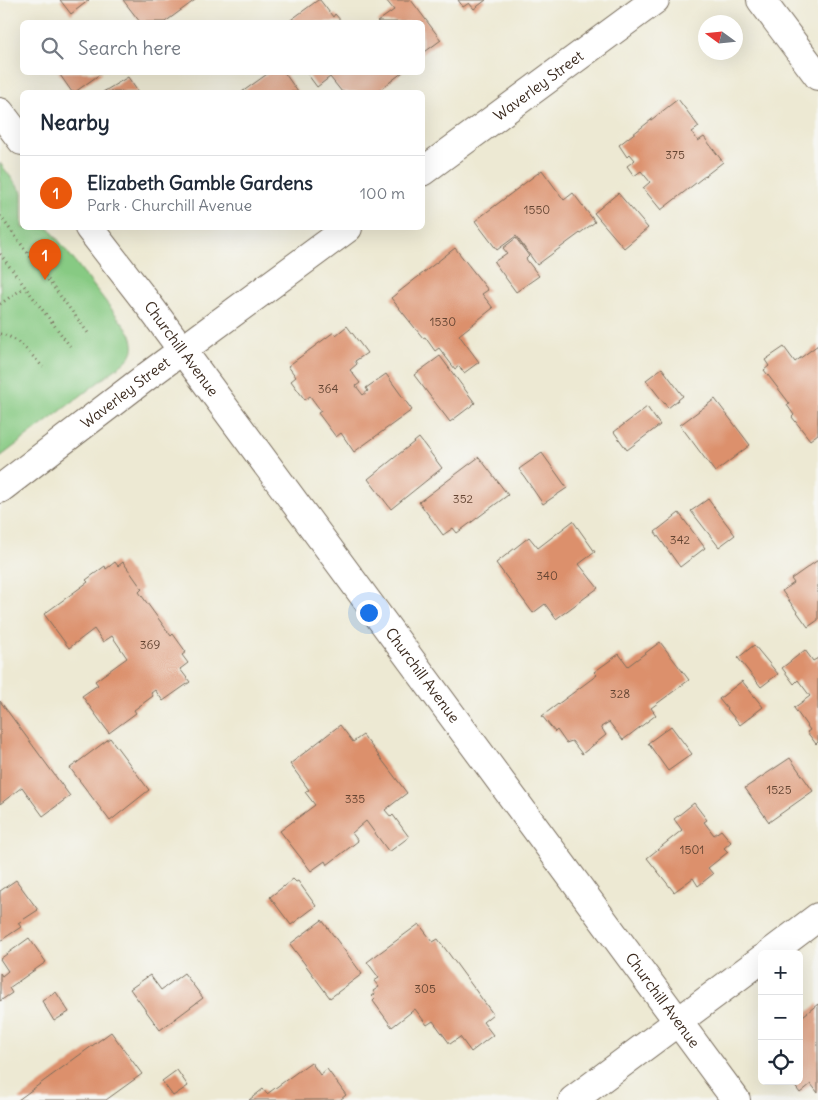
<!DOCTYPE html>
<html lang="en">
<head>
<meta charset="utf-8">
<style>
	:root { --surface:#fff; --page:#f2f2f3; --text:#1f2937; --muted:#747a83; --line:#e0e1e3; --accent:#ea580c }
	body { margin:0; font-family:Delius,sans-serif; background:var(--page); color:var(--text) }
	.controls { position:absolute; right:15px; bottom:15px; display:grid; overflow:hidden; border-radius:8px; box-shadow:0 5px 20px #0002 }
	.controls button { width:45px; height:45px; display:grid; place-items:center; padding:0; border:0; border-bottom:1px solid var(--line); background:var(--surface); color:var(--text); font:25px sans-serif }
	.compass { position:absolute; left:698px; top:15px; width:45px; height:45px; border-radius:50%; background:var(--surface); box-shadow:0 5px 20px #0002; rotate:285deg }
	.you { position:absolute; left:368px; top:612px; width:18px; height:18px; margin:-12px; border:4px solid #fff; border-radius:50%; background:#1a73e8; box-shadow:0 0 0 8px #1a73e833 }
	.badge { display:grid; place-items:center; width:32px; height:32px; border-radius:50%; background:var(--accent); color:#fff; font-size:16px; font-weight:700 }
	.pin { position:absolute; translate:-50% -41px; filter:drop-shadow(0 1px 2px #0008) }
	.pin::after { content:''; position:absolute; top:26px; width:18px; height:15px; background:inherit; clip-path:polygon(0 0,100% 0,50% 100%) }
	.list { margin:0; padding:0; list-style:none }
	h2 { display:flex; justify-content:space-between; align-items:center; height:65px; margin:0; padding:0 20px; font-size:21px }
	h2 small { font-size:16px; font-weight:400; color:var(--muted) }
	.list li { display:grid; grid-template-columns:32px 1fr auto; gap:15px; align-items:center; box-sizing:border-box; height:75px; padding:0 20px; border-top:1px solid var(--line) }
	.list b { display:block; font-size:19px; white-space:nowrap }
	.list p { margin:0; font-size:16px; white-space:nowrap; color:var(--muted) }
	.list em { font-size:16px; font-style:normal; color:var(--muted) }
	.icon { flex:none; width:28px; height:28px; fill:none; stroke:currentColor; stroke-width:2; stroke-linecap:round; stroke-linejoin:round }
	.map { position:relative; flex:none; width:818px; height:1100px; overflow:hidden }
	.search { position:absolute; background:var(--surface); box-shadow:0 5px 20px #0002; left:20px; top:20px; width:405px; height:55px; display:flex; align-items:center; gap:12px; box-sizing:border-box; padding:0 18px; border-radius:8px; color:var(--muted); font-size:19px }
	.panel { position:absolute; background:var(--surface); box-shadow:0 5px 20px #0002; left:20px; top:90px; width:405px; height:140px; border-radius:8px }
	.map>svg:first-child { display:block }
</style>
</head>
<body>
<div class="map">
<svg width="818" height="1100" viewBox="0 0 818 1100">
	<rect width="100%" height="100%" fill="#f6f6f2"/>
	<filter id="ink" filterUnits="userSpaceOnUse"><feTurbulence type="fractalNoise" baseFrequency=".02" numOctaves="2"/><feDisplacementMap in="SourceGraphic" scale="10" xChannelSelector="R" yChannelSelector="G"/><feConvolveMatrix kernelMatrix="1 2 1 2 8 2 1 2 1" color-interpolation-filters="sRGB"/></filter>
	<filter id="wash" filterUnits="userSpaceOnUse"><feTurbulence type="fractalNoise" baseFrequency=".0096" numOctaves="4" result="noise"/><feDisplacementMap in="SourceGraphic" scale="20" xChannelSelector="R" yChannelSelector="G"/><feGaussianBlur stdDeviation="1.12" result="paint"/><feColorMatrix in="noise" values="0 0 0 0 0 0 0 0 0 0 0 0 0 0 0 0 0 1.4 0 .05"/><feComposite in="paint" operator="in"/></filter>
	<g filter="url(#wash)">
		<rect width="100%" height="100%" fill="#ede9d3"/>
		<!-- green -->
		<path fill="#87ca83" stroke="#617a50" d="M0,163l22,29v36h27l81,105c5,13 5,19 -5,29l-125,95z"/>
		<g id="blocks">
			<!-- building -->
			<g fill="#dc906c">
				<polygon points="60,0 89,0 71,14"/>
				<polygon points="123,0 195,0 165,22 140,22"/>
				<polygon points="318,0 320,0 333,17 335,14 342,22 288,22"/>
				<polygon points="386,0 411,0 441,40 422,54 422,22 377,22 394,10"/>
				<polygon points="458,0 486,0 474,9 469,3 463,7"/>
				<polygon points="58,72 103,72 75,92 72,92"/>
				<polygon points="270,72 284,72 298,92 242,92"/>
				<polygon points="306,72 403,72 377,92 342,92 330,77 317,87"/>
				<polygon points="128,77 138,92 103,92"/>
				<polygon points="678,99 699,127 692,132 698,141 704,137 723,162 661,210 643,188 650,182 641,171 634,176 627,166 635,160 630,154 627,157 619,145"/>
				<polygon points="542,170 564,200 573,193 595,222 537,265 516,236 497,250 475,221"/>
				<polygon points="618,193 648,228 624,248 594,213"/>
				<polygon points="516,238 529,256 526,259 539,276 516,292 494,262 507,253 503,248"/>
				<polygon points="455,248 488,290 482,294 493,308 459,335 479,362 464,373 459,366 455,369 439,348 435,351 425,337 423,338 391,298"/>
				<polygon points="347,326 367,353 355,361 357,364 350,370 360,383 356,386 363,395 368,391 366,388 386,374 412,410 354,452 341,433 336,437 318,413 321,411 310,396 305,400 291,381 296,377 288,366 334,332 336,335"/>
				<polygon points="818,345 818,434 810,440 792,417 794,415 787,405 790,404 764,370 769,366 765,360 784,347 795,362"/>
				<polygon points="440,356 475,403 450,422 414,375"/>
				<polygon points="662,368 683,396 668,408 646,380"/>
				<polygon points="715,399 750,445 715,472 680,425"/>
				<polygon points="647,407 660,425 627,450 614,432"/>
				<polygon points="419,438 442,468 391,509 368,479"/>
				<polygon points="542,453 567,488 543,504 519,469"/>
				<polygon points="479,457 508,495 457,533 453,528 443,535 419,502"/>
				<polygon points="708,499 735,535 719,547 691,511"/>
				<polygon points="679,513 705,548 680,567 655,532"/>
				<polygon points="573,521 595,552 579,564 598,588 556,619 545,604 533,613 496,563 529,537 538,548"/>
				<polygon points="818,560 818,620 808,627 782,591 794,583 791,579"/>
				<polygon points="115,562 118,566 123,562 142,589 139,592 171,636 173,634 186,652 182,655 188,663 180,669 190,682 163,701 155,690 151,693 153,696 134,710 136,713 109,733 82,696 98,685 95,681 127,658 112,636 103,642 94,629 69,648 44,614 88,582 86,580 105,566 106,569"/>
				<polygon points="660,642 689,680 651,708 656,715 623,740 609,722 601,727 606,735 582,754 572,741 566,743 557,730 555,732 542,716 597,675 594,672 619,654 628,666"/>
				<polygon points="754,645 778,674 761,687 738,658"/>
				<polygon points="805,650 813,661 818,658 818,742 816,744 807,732 810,730 794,708 810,696 798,680 794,684 782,668"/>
				<polygon points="742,681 763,707 740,725 719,699"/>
				<polygon points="0,701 70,796 43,816 22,787 0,804"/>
				<polygon points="340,725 353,742 363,735 407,793 385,810 391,817 393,815 409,837 389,852 366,821 352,833 358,841 327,865 325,861 311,871 280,831 315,805 305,792 309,790 290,764"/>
				<polygon points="671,726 692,754 668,771 648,743"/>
				<polygon points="110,738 149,790 110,821 70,768"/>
				<polygon points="790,758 813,791 769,822 745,788"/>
				<polygon points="694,803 707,820 704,822 714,835 721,830 731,842 724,848 728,852 708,868 713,874 698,886 693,878 674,892 647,858 682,830 674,819"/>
				<polygon points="293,879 296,882 298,881 316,906 291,925 270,897"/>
				<polygon points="16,880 38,910 18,923 21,927 0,941 0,891"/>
				<polygon points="322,920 362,974 330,998 290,944"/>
				<polygon points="419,924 433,942 438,939 493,1014 483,1022 493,1035 471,1052 460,1037 450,1044 433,1021 427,1025 415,1009 392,1027 373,1001 375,999 372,996 375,994 373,991 379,987 374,981 379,978 367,962"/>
				<polygon points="29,938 46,962 9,988 12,993 0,1001 0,973 2,976 8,971 0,959"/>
				<polygon points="184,973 203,998 160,1030 130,989 150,975 161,990"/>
				<polygon points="56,992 69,1012 54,1021 42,1001"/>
				<polygon points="818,1004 818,1093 811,1084 800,1093 791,1081 799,1081 799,1019"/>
				<polygon points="111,1032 142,1074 106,1100 18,1100"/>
				<polygon points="311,1062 320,1075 327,1069 346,1095 340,1100 249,1100 263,1089 267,1094"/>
				<polygon points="177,1070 188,1086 173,1096 162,1081"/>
			</g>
		</g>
	</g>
	<g filter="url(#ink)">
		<use href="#blocks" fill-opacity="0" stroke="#796d5d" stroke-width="1"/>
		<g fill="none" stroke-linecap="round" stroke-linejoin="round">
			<defs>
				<g id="street">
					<polyline points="761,0 818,76"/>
					<polyline points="0,112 22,141"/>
					<path id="s1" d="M422,172l233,-172"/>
					<path id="s2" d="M89,228l62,80 585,792"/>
					<path id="s3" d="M0,489l146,-112 202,-149"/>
					<polyline points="769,954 818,917"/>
					<polyline points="573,1100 762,959"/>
				</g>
			</defs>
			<!-- street casing -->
			<use href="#street" stroke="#796d5d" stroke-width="30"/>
			<!-- path -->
			<g stroke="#796d5d" stroke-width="3" stroke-dasharray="1 4" stroke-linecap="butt">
				<polyline points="0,216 88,333"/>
				<polyline points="0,254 70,346"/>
				<polyline points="0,304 25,287"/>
				<path d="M0,334c17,2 32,22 43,33"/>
			</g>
			<!-- street -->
			<use href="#street" stroke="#fff" stroke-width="28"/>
		</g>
	</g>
	<g text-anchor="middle" stroke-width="5" stroke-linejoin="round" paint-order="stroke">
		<!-- number labels -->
		<g font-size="12" fill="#634432">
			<text x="675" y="159">375</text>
			<text x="537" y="214">1550</text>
			<text x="443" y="326">1530</text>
			<text x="328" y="393">364</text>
			<text x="463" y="503">352</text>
			<text x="680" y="544">342</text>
			<text x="547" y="580">340</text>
			<text x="150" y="649">369</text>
			<text x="620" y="698">328</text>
			<text x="779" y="794">1525</text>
			<text x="355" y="803">335</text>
			<text x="692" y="854">1501</text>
			<text x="425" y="993">305</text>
		</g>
		<!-- street labels -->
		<g font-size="15" fill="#3b2a1e" stroke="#f6f6f2">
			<text dy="5" stroke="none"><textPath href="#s1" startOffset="145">Waverley Street</textPath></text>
			<text dy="5" stroke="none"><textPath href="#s2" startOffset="152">Churchill Avenue</textPath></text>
			<text dy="5" stroke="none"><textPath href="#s3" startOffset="158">Waverley Street</textPath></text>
			<text dy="5" stroke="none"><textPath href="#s2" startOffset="558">Churchill Avenue</textPath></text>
			<text dy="5" stroke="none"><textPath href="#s2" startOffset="962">Churchill Avenue</textPath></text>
		</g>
	</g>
</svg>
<div class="controls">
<button>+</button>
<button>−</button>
<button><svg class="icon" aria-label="locate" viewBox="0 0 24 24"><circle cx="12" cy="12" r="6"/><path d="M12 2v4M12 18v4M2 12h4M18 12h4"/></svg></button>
</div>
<svg class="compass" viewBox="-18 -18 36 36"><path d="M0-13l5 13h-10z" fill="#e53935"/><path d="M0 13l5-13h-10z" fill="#747a83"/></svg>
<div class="you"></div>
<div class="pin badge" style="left:45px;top:280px">1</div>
<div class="search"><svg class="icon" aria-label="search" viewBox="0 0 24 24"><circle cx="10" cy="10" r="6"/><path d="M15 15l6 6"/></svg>Search here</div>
<section class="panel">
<h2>Nearby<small></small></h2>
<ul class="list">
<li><span class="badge">1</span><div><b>Elizabeth Gamble Gardens</b><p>Park · Churchill Avenue</p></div><em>100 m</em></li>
</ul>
</section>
</div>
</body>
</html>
